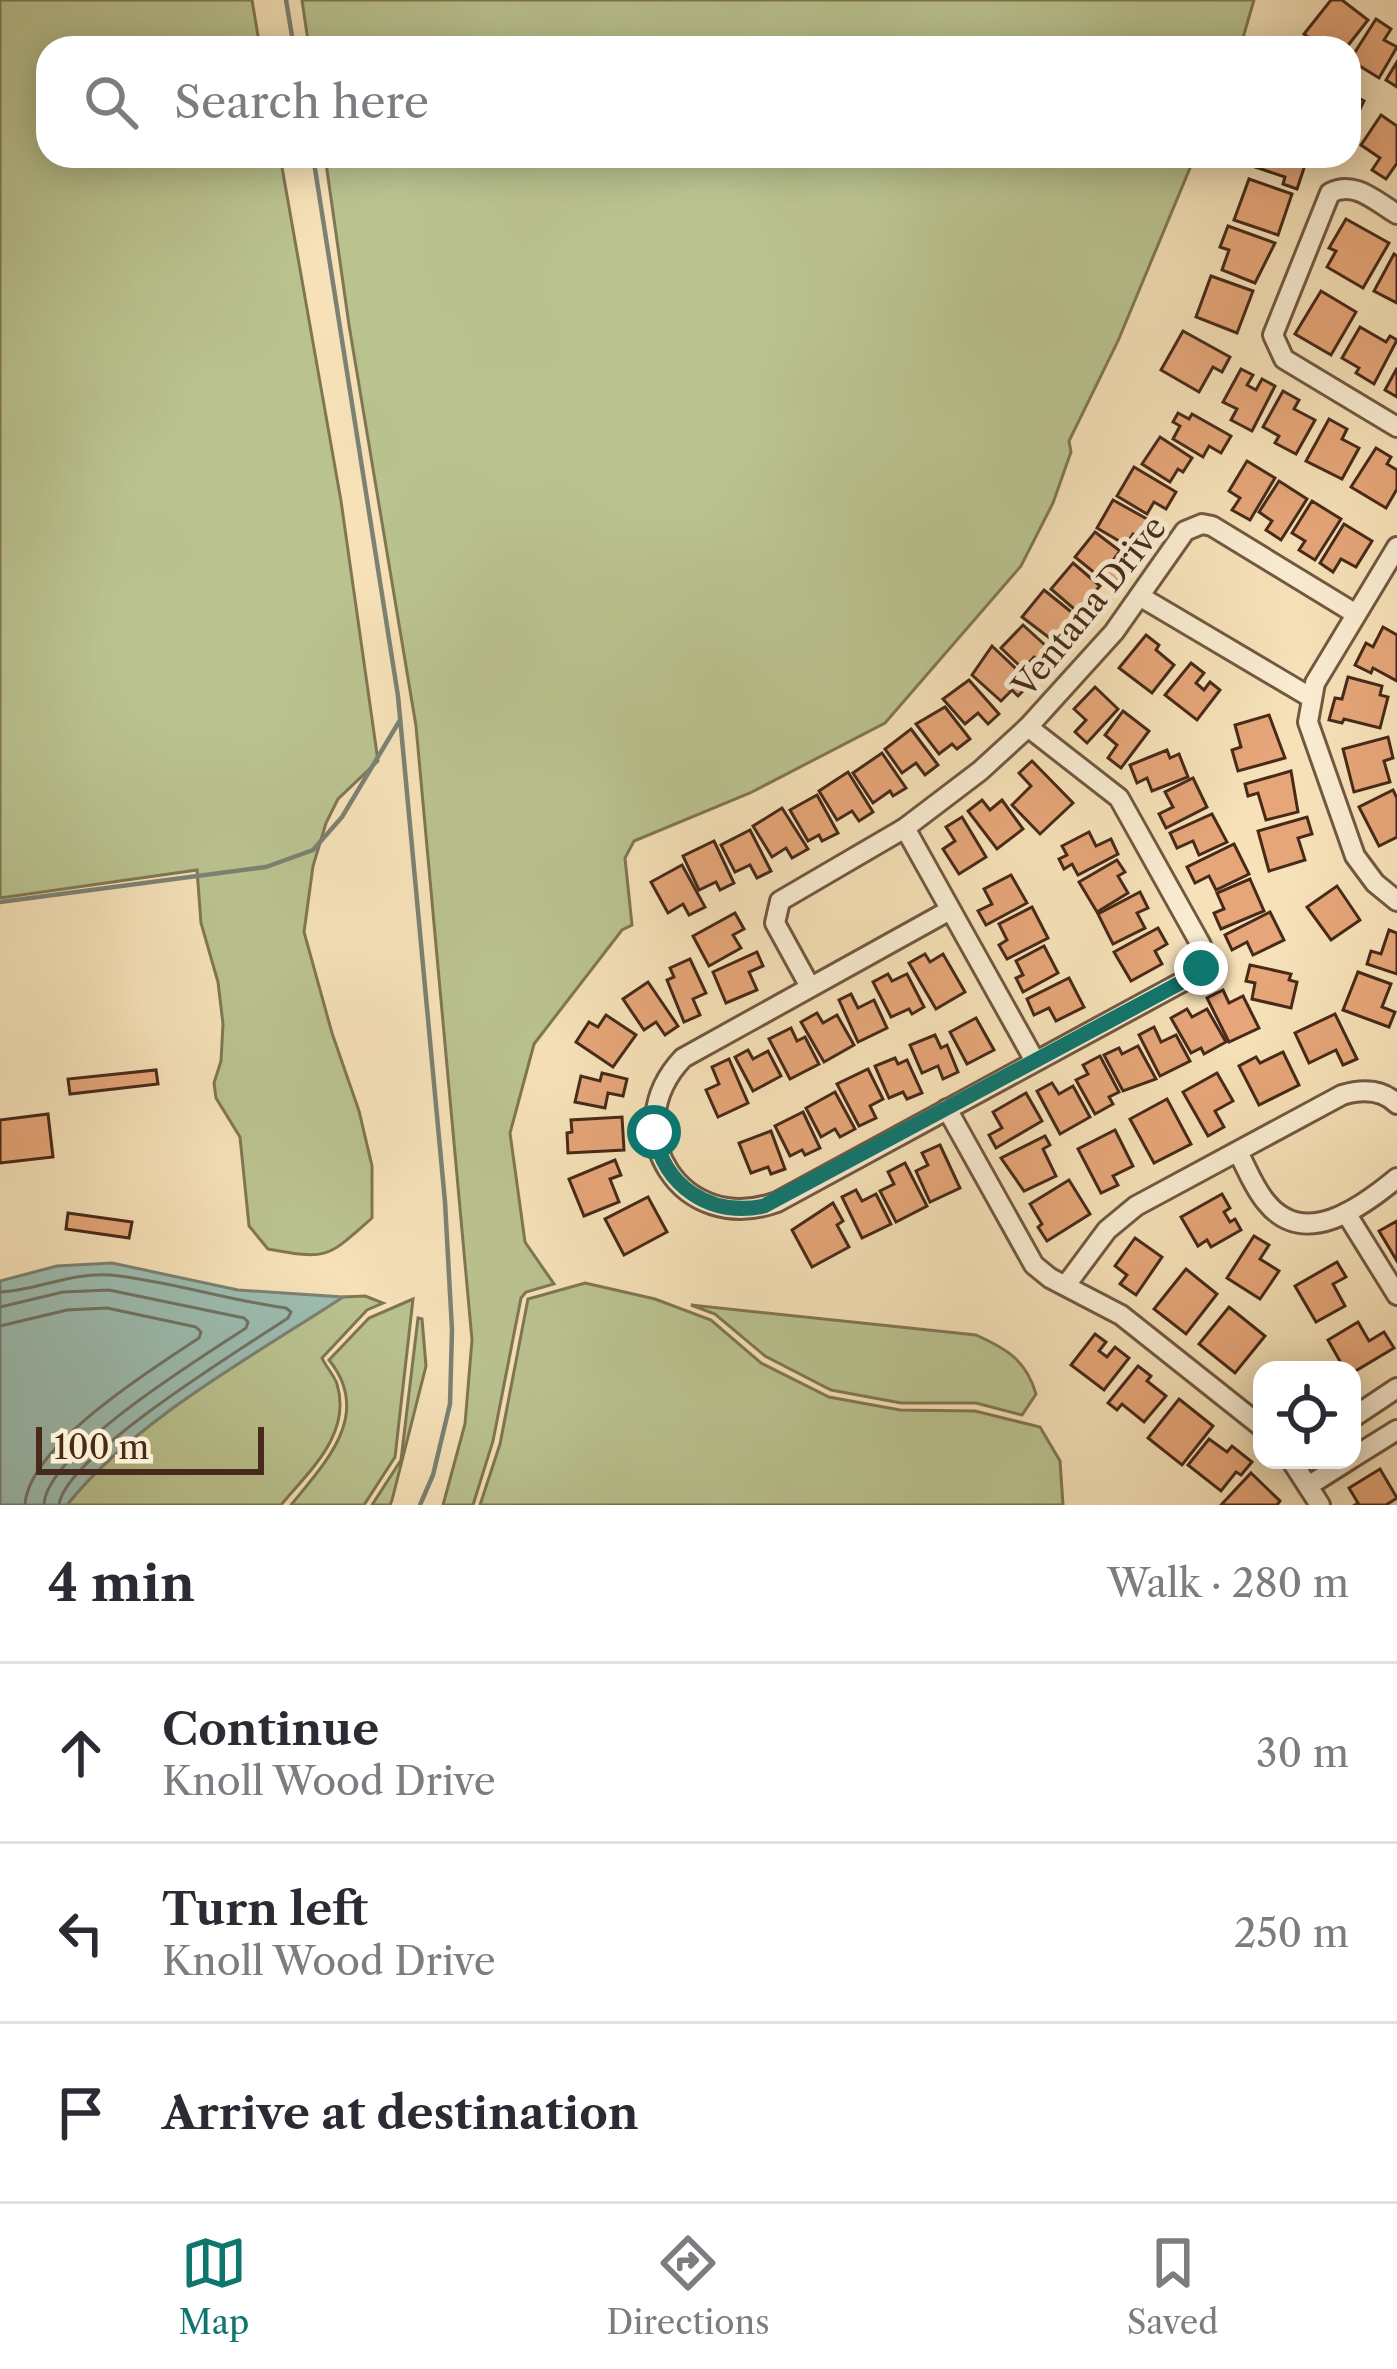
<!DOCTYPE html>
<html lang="en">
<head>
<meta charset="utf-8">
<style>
	:root { --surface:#fff; --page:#f2f2f3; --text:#2b2b33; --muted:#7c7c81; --line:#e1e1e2; --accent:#0f766e }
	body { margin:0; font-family:"Libre Caslon Text",serif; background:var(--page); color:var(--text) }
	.controls { position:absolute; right:36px; bottom:36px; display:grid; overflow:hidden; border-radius:24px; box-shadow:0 6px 30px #0003 }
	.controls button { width:108px; height:108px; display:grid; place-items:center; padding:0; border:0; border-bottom:3px solid var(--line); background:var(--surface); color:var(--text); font:60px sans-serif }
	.scale { position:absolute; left:36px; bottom:30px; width:228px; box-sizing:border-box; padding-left:12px; border:6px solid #472a19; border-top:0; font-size:33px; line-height:42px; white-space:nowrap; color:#472a19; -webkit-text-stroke:9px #f9ecd1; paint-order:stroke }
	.stop { position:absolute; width:36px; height:36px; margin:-27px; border:9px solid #0f766e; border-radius:50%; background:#fff }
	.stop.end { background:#0f766e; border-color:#fff; box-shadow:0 3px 12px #0008 }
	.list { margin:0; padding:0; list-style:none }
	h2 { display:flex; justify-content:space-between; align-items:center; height:156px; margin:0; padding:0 48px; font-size:51px }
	h2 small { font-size:39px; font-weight:400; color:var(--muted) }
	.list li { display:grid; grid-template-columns:78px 1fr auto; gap:36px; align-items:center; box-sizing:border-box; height:180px; padding:0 48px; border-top:3px solid var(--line) }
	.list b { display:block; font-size:45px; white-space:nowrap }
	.list p { margin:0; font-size:39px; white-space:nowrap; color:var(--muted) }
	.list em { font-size:39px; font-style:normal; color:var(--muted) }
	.icon { flex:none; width:66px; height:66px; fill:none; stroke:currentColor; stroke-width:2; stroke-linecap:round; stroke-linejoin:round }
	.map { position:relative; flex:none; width:1397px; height:1505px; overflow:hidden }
	.search { position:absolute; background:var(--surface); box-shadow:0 6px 30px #0003; left:36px; right:36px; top:36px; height:132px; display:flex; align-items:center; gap:30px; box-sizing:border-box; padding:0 42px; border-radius:36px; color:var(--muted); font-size:45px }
	.sheet { height:696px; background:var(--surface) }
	nav { display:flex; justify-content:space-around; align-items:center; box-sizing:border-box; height:168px; border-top:3px solid var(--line); background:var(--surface); font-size:33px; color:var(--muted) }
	nav a { display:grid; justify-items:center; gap:6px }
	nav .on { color:var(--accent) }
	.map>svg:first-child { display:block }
</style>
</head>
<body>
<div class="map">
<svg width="1397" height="1505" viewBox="0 0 1397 1505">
	<rect width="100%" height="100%" fill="#f6e1b8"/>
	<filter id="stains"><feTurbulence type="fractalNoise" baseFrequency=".00167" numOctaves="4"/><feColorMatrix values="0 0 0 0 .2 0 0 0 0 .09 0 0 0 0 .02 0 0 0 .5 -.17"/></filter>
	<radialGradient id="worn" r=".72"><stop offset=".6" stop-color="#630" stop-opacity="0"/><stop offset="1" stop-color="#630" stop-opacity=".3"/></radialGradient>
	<!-- green -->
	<g fill="#bac390" stroke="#807654" stroke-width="3">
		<path d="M0,0h252l8,48h-212v108h232l61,345 37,260 -40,38 -12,24 -13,43 -9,66 28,101 27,78 13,55v52c-45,40 -44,42 -104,31l-19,-23 -9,-89 -24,-39 -2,-15 7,-22 2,-37 -5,-42 -17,-59 -4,-53 -197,28z"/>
		<polygon points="302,0 1254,0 1240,48 309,48"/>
		<polygon points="325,156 1195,156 1118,341 1069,441 1071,452 1053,503 1021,566 885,723 750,793 634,841 625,858 632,925 622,930 534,1044 510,1133 525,1242 554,1284 526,1292 521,1298 493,1441 473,1505 443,1505 465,1424 472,1340 416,726 349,325"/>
		<polygon points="585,1283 655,1299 711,1320 761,1363 829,1397 900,1410 975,1411 1040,1427 1060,1461 1063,1505 480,1505 500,1444 528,1299"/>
		<path d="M365,1296l18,7 -16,7 -45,48c4,9 12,17 15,26 15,50 -27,86 -56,121h-214c66,-84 186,-149 276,-208z"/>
		<path d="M413,1299l-18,158 -31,48h-73c35,-43 82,-91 38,-145l40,-42z"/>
		<path d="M691,1305l285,30c31,14 50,25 60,59l-14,21 -46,-12h-75l-70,-13 -66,-34 -50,-42z"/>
		<polygon points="418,1318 422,1319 426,1366 392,1500 390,1505 372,1505 401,1460"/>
	</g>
	<!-- water -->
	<path fill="#9dbdb1" stroke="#7b8274" stroke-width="3" d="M112,1263l126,27 105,7c-90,59 -210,124 -276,208h-67v-224l57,-15z"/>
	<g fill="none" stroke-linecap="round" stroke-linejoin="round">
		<!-- shore -->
		<g stroke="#727465" stroke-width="3">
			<path d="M0,1292c38,-2 71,-20 111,-17 58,6 116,25 175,33l5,4 -3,6c-45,30 -224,139 -229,187"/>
			<path d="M0,1307l63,-15 46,-2 135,28 4,4 -2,6c-45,30 -200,124 -202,177"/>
			<path d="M0,1326l67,-16 40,-2 89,19 5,5 -2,6c-47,31 -171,108 -174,167"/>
		</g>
		<!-- stream -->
		<g stroke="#7b8274" stroke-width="4.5">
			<polyline points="286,0 294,48"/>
			<polyline points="313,156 398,696 445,1202 452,1330 450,1404 433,1475 420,1505"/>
			<polyline points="0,902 266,867 313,850 342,817 400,720"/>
		</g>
	</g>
	<!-- building -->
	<g fill="#e6a679" stroke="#472a19" stroke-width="3">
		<polygon points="1331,0 1342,0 1368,20 1346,48 1322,48 1304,34"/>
		<polygon points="1376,19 1391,29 1384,40 1397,47 1379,78 1350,60"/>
		<polygon points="1397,62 1397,87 1386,80"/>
		<polygon points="1349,93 1364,101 1355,119 1349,115"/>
		<polygon points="1381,115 1397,126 1397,163 1386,179 1372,170 1380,158 1361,145"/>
		<polygon points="1255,156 1308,156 1297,189 1283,184 1285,177 1252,166"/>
		<polygon points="1249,179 1292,194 1278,235 1234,220"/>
		<polygon points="1346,219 1389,243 1363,288 1327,267 1336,251 1329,248"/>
		<polygon points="1228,226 1275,243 1255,283 1222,270 1229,250 1220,247"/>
		<polygon points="1394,254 1397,256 1397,303 1374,291"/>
		<polygon points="1211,276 1253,291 1237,333 1196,317"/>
		<polygon points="1321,291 1356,312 1331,355 1295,334"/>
		<polygon points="1360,327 1386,342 1390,336 1397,340 1374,384 1356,373 1359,368 1342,358"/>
		<polygon points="1183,331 1230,357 1222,372 1213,367 1199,392 1161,370"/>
		<polygon points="1397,368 1397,397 1385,390"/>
		<polygon points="1241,369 1253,375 1247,385 1256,390 1262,379 1275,386 1252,431 1231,420 1237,409 1223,402"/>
		<polygon points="1283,391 1299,400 1294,409 1315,420 1296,454 1275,443 1279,436 1263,427"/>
		<polygon points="1178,413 1189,419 1192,414 1231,436 1221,453 1209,446 1203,457 1173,439 1180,426 1173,422"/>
		<polygon points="1329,419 1347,429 1342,439 1359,448 1342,479 1306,461"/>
		<polygon points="1160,437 1192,458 1183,472 1178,469 1170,482 1142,464"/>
		<polygon points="1376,448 1391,457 1387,464 1397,470 1397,489 1386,508 1351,487"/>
		<polygon points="1247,461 1275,478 1250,520 1232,510 1240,498 1229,491"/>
		<polygon points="1134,467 1176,492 1166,509 1154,502 1147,514 1117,496"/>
		<polygon points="1279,481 1307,499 1281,540 1266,530 1272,521 1259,512"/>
		<polygon points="1113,500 1156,524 1146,541 1133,534 1126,545 1097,528"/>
		<polygon points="1312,501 1341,519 1315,560 1299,550 1305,541 1292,533"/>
		<polygon points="1344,524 1372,541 1356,567 1341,559 1333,572 1320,563"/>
		<polygon points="1095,532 1120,551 1111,563 1123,573 1112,587 1075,557"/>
		<polygon points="1073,563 1100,586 1090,597 1100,605 1087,620 1051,589"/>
		<polygon points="1044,590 1085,623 1073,637 1065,631 1056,643 1022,617"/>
		<polygon points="1023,625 1057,656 1046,668 1034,657 1023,669 1001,648"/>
		<polygon points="1383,627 1397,635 1397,681 1373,668 1371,673 1355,665 1366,643 1373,647"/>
		<polygon points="1146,635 1159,645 1156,650 1174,665 1152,693 1119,668"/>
		<polygon points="992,646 1031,683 1018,696 1012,690 1001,701 972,675"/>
		<polygon points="1191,663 1204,673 1196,683 1204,690 1210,682 1220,690 1197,720 1165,695"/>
		<polygon points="1348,677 1382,686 1380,695 1388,697 1380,728 1344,719 1342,723 1329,720 1335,698 1342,699"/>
		<polygon points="969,680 999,714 988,724 978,713 965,724 943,699"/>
		<polygon points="1095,687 1118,709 1087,743 1075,732 1086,720 1074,709"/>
		<polygon points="945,707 970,739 957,749 952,744 939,754 916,724"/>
		<polygon points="1123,711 1149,731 1121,768 1108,758 1117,745 1105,735"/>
		<polygon points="1269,715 1285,758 1238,771 1232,750 1241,747 1235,725"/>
		<polygon points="911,729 938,765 925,775 916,763 902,773 885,749"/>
		<polygon points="1388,737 1393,758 1384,761 1390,782 1354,792 1343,749"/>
		<polygon points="1167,750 1170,758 1179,754 1188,777 1152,791 1147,778 1137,783 1130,765"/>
		<polygon points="882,753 906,788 893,796 890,791 873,803 853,773"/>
		<polygon points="1032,761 1073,803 1040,834 1012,805 1031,786 1019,773"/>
		<polygon points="1291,771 1298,812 1266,820 1258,793 1248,796 1245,784"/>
		<polygon points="848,772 873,812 859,821 852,811 837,820 819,791"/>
		<polygon points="1193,778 1207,807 1166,828 1159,814 1173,807 1165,792"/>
		<polygon points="1393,790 1397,798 1397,837 1379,846 1359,807"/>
		<polygon points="817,795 838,833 822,841 819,835 808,841 790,810"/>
		<polygon points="982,800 990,810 1002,800 1023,829 997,849 968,811"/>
		<polygon points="782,808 808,849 792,858 786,848 772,857 753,826"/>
		<polygon points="1212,814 1227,842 1199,855 1193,841 1177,848 1170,833"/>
		<polygon points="962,817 986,857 959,874 943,849 955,841 946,827"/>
		<polygon points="1307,817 1312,834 1298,838 1305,860 1269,871 1258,831"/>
		<polygon points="750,830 771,871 757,878 750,865 735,872 721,845"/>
		<polygon points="1089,832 1096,846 1111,839 1118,854 1078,875 1072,864 1064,869 1059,859 1067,855 1062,846"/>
		<polygon points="714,841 734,883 720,890 716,882 699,890 683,856"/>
		<polygon points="1234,844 1249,874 1216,890 1209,876 1195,883 1187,867"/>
		<polygon points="1117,860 1125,872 1118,876 1128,893 1097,912 1079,882"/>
		<polygon points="682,865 705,907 689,915 683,904 668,913 651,882"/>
		<polygon points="1011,875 1027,903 986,925 978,911 992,904 984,889"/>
		<polygon points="1250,879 1264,911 1221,929 1214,913 1224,909 1217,893"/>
		<polygon points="1337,886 1360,920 1331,940 1307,907"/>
		<polygon points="1140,892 1148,908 1137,913 1145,928 1113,944 1098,914"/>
		<polygon points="1032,907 1048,938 1007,959 999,945 1007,940 999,924"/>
		<polygon points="1270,912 1284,940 1253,955 1247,942 1232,950 1225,935"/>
		<polygon points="735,913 744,929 733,935 741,948 709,966 693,936"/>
		<polygon points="1158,928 1167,944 1155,951 1162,964 1131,981 1114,952"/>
		<polygon points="1389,930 1397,933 1397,974 1367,964 1371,951 1381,954"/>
		<polygon points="1044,946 1058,973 1023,992 1016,978 1023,975 1016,961"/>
		<polygon points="757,952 763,966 749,972 757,990 726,1003 713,972"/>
		<polygon points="925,954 930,962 943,954 965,992 936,1009 909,963"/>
		<polygon points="690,959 706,993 693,999 700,1015 684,1022 667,980 674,977 670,968"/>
		<polygon points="1250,965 1291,974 1289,980 1297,982 1291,1008 1252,999 1255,983 1246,981"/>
		<polygon points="1358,972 1391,984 1382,1007 1395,1012 1389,1027 1343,1010"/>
		<polygon points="888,974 892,981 907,974 924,1007 912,1014 909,1009 891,1017 873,982"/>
		<polygon points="1069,978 1084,1007 1056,1021 1049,1008 1034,1015 1027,999"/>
		<polygon points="648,982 678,1026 665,1035 656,1022 644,1030 623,999"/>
		<polygon points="1223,990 1229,1003 1243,996 1259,1028 1229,1042 1207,998"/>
		<polygon points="851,994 858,1008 874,1000 887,1028 858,1042 839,1000"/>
		<polygon points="1187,1009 1192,1017 1207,1009 1226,1042 1204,1054 1201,1048 1191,1053 1171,1018"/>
		<polygon points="817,1013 823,1023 837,1015 854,1045 824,1062 801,1022"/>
		<polygon points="1335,1014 1357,1059 1343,1065 1336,1050 1309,1063 1295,1033"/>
		<polygon points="606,1015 636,1035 613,1067 576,1042 589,1022 598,1027"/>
		<polygon points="976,1018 994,1050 967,1064 950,1032"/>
		<polygon points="1154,1027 1161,1042 1176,1035 1190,1061 1160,1076 1139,1035"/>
		<polygon points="791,1028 797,1041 805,1037 819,1064 790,1079 769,1039"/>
		<polygon points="935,1035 941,1048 947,1045 958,1072 943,1079 938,1066 922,1073 910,1045"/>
		<polygon points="1138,1046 1156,1079 1123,1091 1104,1055 1119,1048 1122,1054"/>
		<polygon points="748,1050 753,1059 768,1051 781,1076 753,1091 735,1057"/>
		<polygon points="1283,1052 1299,1085 1259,1105 1239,1066 1256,1057 1260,1063"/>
		<polygon points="1100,1056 1119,1092 1109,1097 1113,1104 1095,1114 1076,1080 1088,1074 1083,1065"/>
		<polygon points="895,1058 898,1064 907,1060 922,1093 907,1099 903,1092 889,1098 875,1066"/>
		<polygon points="729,1059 748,1103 718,1117 706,1090 719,1084 712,1067"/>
		<polygon points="868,1069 883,1099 870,1106 876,1118 859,1126 837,1084"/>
		<polygon points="156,1070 158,1084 70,1094 68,1079"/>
		<polygon points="602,1073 627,1079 623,1096 608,1093 605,1108 575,1102 581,1076 600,1081"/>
		<polygon points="1217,1073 1233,1101 1215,1111 1224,1127 1208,1136 1183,1092"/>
		<polygon points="1052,1083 1059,1094 1073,1086 1090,1117 1060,1134 1037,1091"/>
		<polygon points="835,1092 855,1129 840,1137 835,1129 821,1137 806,1108"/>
		<polygon points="1026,1093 1042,1121 996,1148 989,1135 1002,1128 993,1112"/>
		<polygon points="1167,1099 1191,1144 1154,1163 1130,1119"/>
		<polygon points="803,1112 820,1148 805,1155 802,1150 790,1156 775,1126"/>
		<polygon points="48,1114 53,1157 0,1163 0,1120"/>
		<polygon points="622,1117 624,1150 568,1153 567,1133 572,1132 571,1120"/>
		<polygon points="1115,1130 1133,1166 1113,1176 1118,1185 1101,1193 1078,1149"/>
		<polygon points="771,1131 785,1169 771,1174 768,1167 751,1173 739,1143"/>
		<polygon points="1045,1136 1050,1145 1043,1149 1056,1176 1024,1191 1001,1158"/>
		<polygon points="940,1145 960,1188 930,1202 916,1171 928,1165 922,1153"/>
		<polygon points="615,1160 621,1175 610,1179 619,1202 584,1216 569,1179"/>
		<polygon points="905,1163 927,1206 896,1222 880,1191 894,1184 888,1172"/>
		<polygon points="1069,1180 1090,1214 1047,1241 1038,1227 1042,1224 1030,1204"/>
		<polygon points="856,1190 862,1201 876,1194 891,1224 862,1238 842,1197"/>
		<polygon points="1222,1194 1230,1208 1224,1212 1230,1222 1235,1219 1241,1230 1211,1247 1207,1240 1198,1246 1181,1217"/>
		<polygon points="648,1197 667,1232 624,1255 605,1219"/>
		<polygon points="833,1203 843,1221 837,1225 849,1247 812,1267 792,1230"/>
		<polygon points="68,1213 132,1222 129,1238 66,1229"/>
		<polygon points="1397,1221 1397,1261 1379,1231"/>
		<polygon points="1254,1236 1269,1245 1260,1259 1279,1271 1260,1299 1227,1278"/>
		<polygon points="1135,1238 1162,1257 1136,1295 1120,1284 1127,1275 1115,1266"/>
		<polygon points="1337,1262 1346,1277 1333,1284 1345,1306 1316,1322 1295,1286"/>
		<polygon points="1186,1269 1217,1294 1186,1334 1154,1309"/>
		<polygon points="1229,1307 1265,1336 1235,1373 1199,1344"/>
		<polygon points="1358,1322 1369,1341 1384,1332 1394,1348 1352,1373 1345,1370 1328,1340"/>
		<polygon points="1095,1334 1106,1342 1099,1351 1107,1357 1115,1347 1129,1358 1104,1390 1071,1365"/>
		<polygon points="1138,1366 1151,1376 1147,1381 1166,1396 1144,1422 1122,1404 1117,1410 1108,1403"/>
		<polygon points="1179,1399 1213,1426 1182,1465 1148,1438"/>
		<polygon points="1209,1439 1227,1452 1232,1446 1252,1462 1241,1475 1236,1472 1221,1491 1188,1465"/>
		<polygon points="1380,1469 1397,1498 1386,1505 1355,1505 1358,1503 1349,1488"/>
		<polygon points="1251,1473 1280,1501 1277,1505 1221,1505"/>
	</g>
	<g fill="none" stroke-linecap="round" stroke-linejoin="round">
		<defs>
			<g id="street">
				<path d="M1397,214c-22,-13 -42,-34 -67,-21l-57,142 11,24 113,68"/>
				<polyline points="1397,547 1315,683 1308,722 1355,856 1375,883 1397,901"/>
				<polyline points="1141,597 1310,697"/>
				<polyline points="905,828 1035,1061"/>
				<path d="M950,910l-267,148c-69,73 -1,179 94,144l416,-226 8,-8v-23l-82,-147 -91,-71"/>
				<polyline points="809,985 775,923 780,901 905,828 980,771 1028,727 1114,632 1185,531 1202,524 1212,526 1356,614"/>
				<polyline points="947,1109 1034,1265 1050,1278 1121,1315 1262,1427"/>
				<path d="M1238,1152c9,17 16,36 28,50 38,48 96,5 131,-24"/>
				<polyline points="1346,1213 1397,1295"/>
				<path d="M1066,1285l41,-55 29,-24 206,-111c20,-6 40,-6 55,9"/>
				<polyline points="1352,1418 1397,1388"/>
				<polyline points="1352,1458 1397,1430"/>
				<polyline points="1291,1460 1320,1505"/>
				<polyline points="1308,1486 1349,1460"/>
			</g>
		</defs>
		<!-- street casing -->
		<use href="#street" stroke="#735841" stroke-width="24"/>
		<!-- street -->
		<use href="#street" stroke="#f9ecd1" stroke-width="18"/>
	</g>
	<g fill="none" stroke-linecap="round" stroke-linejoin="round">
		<!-- route -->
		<path stroke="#0f766e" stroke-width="15" d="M654,1132c10,55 56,85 110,74l429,-230 8,-8"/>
	</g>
	<g text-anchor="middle" stroke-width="10" stroke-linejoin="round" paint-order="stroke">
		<!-- street labels -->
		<g font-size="33" fill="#472a19" stroke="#f9ecd1">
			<text transform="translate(1089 606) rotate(-51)" y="12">Ventana Drive</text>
		</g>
	</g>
	<rect width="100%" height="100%" filter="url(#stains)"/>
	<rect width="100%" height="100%" fill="url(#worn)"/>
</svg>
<div class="controls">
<button><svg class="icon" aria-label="locate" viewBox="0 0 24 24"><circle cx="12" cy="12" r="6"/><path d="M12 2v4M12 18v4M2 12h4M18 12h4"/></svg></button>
</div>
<div class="scale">100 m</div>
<div class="stop" style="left:654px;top:1132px"></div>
<div class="stop end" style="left:1201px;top:968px"></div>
<div class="search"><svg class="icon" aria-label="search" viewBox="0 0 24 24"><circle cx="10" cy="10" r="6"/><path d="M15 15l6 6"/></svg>Search here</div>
</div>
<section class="sheet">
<h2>4 min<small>Walk · 280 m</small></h2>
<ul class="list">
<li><svg class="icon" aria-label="ahead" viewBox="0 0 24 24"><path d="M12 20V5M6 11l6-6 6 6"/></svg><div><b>Continue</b><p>Knoll Wood Drive</p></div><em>30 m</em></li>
<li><svg class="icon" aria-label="left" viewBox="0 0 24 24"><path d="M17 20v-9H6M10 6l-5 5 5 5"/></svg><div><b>Turn left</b><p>Knoll Wood Drive</p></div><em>250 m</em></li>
<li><svg class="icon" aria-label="arrive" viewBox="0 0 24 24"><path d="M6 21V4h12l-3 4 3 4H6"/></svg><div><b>Arrive at destination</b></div></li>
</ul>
</section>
<nav>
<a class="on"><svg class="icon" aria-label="map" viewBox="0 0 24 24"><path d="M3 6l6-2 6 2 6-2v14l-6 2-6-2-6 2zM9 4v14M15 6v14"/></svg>Map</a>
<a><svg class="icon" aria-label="directions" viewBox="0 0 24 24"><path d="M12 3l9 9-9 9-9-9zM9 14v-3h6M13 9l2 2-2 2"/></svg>Directions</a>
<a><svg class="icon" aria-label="saved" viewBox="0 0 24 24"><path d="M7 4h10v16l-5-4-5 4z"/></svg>Saved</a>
</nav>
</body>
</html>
